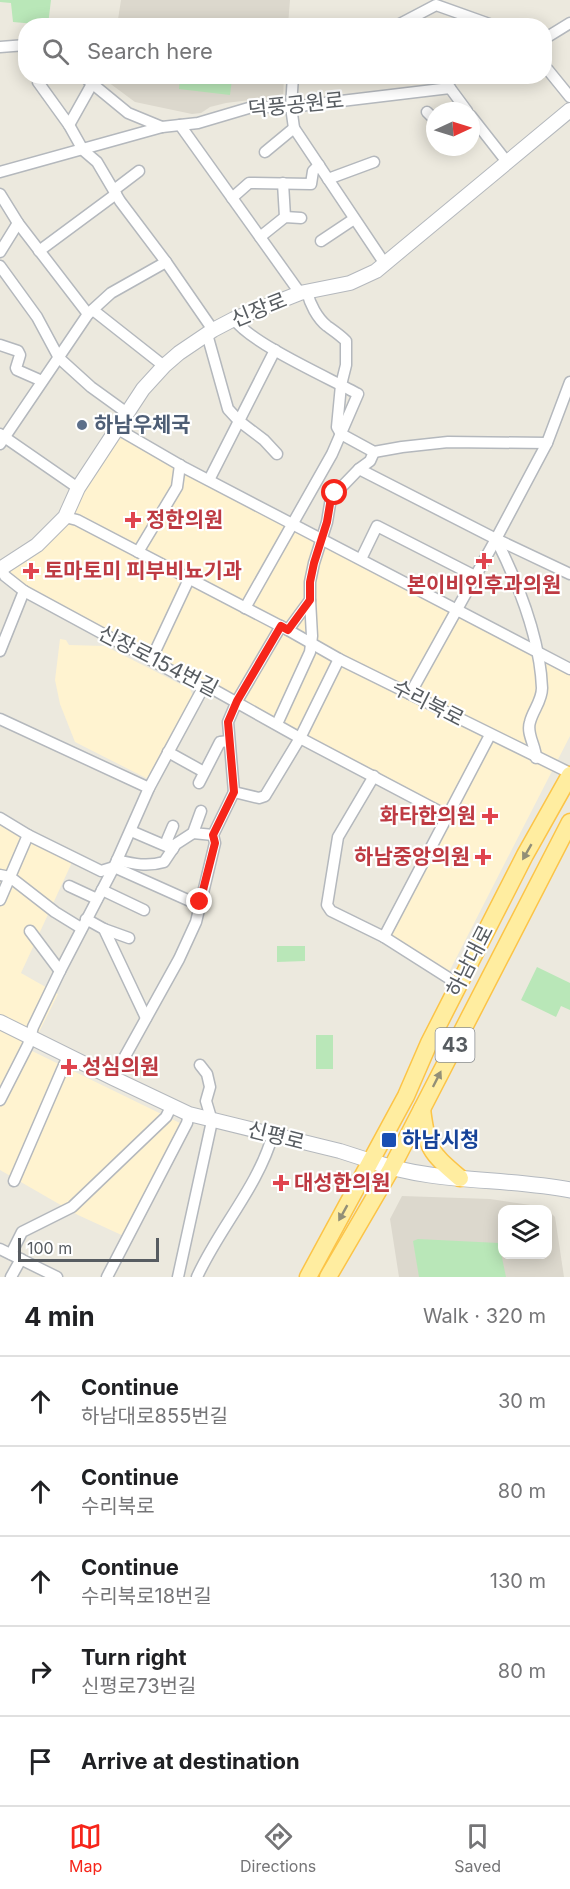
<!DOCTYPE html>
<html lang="en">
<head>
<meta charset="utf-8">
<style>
	:root { --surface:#fff; --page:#f6f6f6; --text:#202124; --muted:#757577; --line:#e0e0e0; --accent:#f6251a }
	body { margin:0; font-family:Inter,"Noto Sans KR",sans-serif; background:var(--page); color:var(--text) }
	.controls { position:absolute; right:18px; bottom:18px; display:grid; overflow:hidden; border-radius:12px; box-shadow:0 3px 15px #0003 }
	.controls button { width:54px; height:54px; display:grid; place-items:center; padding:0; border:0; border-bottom:2px solid var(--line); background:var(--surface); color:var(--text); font:30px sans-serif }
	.compass { position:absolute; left:426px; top:102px; width:54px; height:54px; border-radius:50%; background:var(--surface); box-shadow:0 3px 15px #0003; rotate:86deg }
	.scale { position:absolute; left:18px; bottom:15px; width:141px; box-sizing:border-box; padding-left:6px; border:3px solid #575c61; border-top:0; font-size:16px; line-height:21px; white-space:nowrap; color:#575c61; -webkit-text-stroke:4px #fff; paint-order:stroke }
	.stop { position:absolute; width:18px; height:18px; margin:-14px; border:4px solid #f6251a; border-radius:50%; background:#fff }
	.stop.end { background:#f6251a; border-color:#fff; box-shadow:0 2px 6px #0008 }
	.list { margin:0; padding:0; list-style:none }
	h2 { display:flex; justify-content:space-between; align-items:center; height:78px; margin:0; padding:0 24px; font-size:26px }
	h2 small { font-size:20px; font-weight:400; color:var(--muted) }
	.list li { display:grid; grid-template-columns:39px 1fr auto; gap:18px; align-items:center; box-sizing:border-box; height:90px; padding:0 24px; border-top:2px solid var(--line) }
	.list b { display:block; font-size:22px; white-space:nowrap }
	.list p { margin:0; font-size:20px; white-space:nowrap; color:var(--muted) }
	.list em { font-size:20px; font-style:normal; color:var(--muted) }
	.icon { flex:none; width:33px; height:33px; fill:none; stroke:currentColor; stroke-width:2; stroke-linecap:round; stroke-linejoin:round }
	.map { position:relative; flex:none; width:570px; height:1277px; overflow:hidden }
	.search { position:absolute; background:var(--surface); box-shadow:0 3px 15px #0003; left:18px; right:18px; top:18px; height:66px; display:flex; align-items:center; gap:15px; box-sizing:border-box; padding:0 21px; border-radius:24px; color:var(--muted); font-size:22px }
	.sheet { height:528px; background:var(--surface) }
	nav { display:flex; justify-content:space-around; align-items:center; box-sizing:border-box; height:84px; border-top:2px solid var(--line); background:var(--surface); font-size:16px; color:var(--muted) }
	nav a { display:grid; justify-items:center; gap:3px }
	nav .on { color:var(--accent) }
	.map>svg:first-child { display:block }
</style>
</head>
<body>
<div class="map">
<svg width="570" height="1277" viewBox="0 0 570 1277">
	<rect width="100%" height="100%" fill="#ece9de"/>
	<!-- commercial -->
	<g fill="#fff3d0">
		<polygon points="121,435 570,671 570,736 449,972 388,937 450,816 25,590 8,571 40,549 69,522 80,489"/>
		<polygon points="60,639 66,640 69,645 105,646 190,689 193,696 153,776 146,778 75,742 60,704 55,680"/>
		<polygon points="0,821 74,858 21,973 58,994 30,1050 184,1125 128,1238 78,1215 0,1170"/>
	</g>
	<!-- education -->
	<g fill="#dcd8cd">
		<polygon points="121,0 290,0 288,25 117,26"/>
		<polygon points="109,76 284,77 283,99 250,100 226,103 210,107 201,113 192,114 135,102 108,82"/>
		<polygon points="402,1196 490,1199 544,1207 547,1209 502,1210 502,1254 548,1254 548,1210 555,1217 564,1277 399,1277 390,1219"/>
	</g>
	<!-- green -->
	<g fill="#b9e7b8">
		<polygon points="0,0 51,0 48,25 13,22 11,3 0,2"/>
		<polygon points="189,19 243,25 188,25"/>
		<polygon points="208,76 232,79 230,95 179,89 180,77"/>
		<polygon points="277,946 305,946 305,961 277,962"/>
		<polygon points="537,967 570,983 570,1010 561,1006 556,1017 521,1000"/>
		<rect x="316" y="1035" width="17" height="34"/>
		<polygon points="418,1239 499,1243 506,1277 419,1277 413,1241"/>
	</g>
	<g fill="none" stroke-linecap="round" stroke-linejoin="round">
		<defs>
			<g id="minor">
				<polyline points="396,26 436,5 495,26"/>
				<polyline points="544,39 570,23"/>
				<polyline points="0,47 26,45"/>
				<polyline points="544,65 570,97"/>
				<polyline points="83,76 128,113 162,127 198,123 252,107 291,107 450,88 467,111"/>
				<polyline points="293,76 291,107 294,128 385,264"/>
				<polyline points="441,76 450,88"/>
				<polyline points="38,82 69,125 92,84"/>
				<polyline points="427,112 435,120"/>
				<polyline points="471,116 507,162"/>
				<polyline points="69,125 83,150 97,162 120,201 166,262 213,330"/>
				<polyline points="180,125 300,293"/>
				<polyline points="265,152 294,128"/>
				<polyline points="0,172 162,127"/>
				<polyline points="328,179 374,162"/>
				<polyline points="283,183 285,217"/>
				<polyline points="114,190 139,171"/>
				<polyline points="0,194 18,223 88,314"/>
				<polyline points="232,198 249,183 311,184 313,171 319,165"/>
				<polyline points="260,237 285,217 301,218"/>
				<polyline points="321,241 354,219"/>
				<polyline points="39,251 116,194"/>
				<polyline points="0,252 18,223"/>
				<polyline points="0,266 37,317 59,358 91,387 127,413"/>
				<path d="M307,292c3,12 10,26 20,34 7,5 13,9 19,15v24l-5,20 -4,42 4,7 33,18 28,-5 46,-5 99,1"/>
				<polyline points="93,310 164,366"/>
				<path d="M234,319c16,24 95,59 124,75l-26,60 -87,154"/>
				<polyline points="207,334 228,409 239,421 264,440 277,454"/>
				<polyline points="0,345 18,351 20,355 16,368 17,370 42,381"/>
				<polyline points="116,428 185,468 570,669"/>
				<polyline points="0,434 78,488"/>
				<polyline points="0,444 88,314 111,293 166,262"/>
				<polyline points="359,469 496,539 570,574"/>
				<polyline points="209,480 275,350"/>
				<polyline points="65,517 77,520 288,630 339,659 570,773"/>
				<path d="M496,539c22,44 44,99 46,149 0,13 -9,22 -12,34 -4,12 6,24 6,36"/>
				<polyline points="138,552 177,487 180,465"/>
				<polyline points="361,559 377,526 475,576"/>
				<polyline points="1,568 5,576 24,591 203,688 209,687 300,738 448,816"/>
				<polyline points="288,630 310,600 310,582 314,563 327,522 331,498 359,469 370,461 374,452"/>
				<polyline points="0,651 24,591"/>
				<polyline points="151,660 189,579"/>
				<polyline points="410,694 496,539 547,443 570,382"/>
				<polyline points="0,719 149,788"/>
				<polyline points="277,724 310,652 312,636 310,600"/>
				<polyline points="168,752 204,772"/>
				<polyline points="374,776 338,837 327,905 331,911 384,937 458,984"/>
				<polyline points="199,783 220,742 229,741"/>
				<polyline points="234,792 228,722 237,701 281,626"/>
				<polyline points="201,811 193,833 213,835"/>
				<polyline points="0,818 28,835 101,871 114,867 190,901 200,902"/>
				<polyline points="131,831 173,849 167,840 173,826"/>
				<path d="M117,860c17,4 30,7 47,2l12,-18 17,-11"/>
				<polyline points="0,875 10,877 55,912 81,928"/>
				<polyline points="69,886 97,899"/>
				<polyline points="102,890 144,910"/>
				<polyline points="0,900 28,835"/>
				<polyline points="86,919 104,929 146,1018"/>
				<polyline points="104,929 129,938"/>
				<polyline points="30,931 60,971"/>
				<polyline points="384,937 490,735"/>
				<polyline points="113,1078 179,959 196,922 215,843 213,835 234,792 259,798 265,796 300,738 339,659"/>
				<polyline points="0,1100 28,1045 33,1027 60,971 114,867 149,788 203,688"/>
				<polyline points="14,1181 68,1056"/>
				<polyline points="0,1249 57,1277"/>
				<polyline points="11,1254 22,1232 72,1207 166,1117 172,1105"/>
				<polyline points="11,1277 21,1259"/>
				<polyline points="107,1277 187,1123 189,1114"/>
				<polyline points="178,1277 212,1121 206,1101 210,1087 207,1074 200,1065"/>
				<path d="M197,1277c22,-49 61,-90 76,-143"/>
			</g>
			<g id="tertiary">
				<polyline points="0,569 37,545 65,517 78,488 143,389 164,366 179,353 213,330 234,319 300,293 350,283 376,271 570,110"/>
				<polyline points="0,1022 113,1078 189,1114 340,1151 371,1161"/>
			</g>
			<path id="secondary" d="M371,1161c64,23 133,16 199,29"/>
			<g id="primary">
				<path d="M422,1109c5,41 8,43 38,69"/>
				<polyline points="308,1277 406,1096 429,1043 525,855 570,775"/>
				<polyline points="328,1277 391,1169 570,822"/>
			</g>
		</defs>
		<!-- minor casing -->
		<use href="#minor" stroke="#b4b8bd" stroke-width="13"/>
		<!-- tertiary casing -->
		<use href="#tertiary" stroke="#b4b8bd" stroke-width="16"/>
		<!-- secondary casing -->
		<use href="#secondary" stroke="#b4b9bf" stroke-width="17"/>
		<!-- primary casing -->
		<use href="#primary" stroke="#fcc447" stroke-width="19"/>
		<!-- minor -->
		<use href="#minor" stroke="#fff" stroke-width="10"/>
		<!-- tertiary -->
		<use href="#tertiary" stroke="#fff" stroke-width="14"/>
		<!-- secondary -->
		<use href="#secondary" stroke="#fff" stroke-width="15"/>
		<!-- primary -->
		<use href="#primary" stroke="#ffeda0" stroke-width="16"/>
	</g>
	<!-- one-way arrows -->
	<defs><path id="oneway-solid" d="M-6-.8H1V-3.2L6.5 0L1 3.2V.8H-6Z" transform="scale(1.5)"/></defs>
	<g fill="#928f77">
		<use href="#oneway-solid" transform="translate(527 852) rotate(120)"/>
		<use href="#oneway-solid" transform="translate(437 1079) rotate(-63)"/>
		<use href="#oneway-solid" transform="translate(343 1213) rotate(119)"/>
	</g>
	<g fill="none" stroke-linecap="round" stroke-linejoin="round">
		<!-- route -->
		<polyline stroke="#f6251a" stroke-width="8" points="200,902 215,843 213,835 234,792 228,722 237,701 281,626 288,630 310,600 310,582 314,563 327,522 331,498 335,493"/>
	</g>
	<!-- markers -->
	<circle fill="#5c6f8a" stroke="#fff" stroke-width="2" cx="82" cy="425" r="6"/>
	<g fill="#e0444e" stroke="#fff" stroke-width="2">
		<path d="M130 511h6v6h6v6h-6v6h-6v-6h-6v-6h6z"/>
		<path d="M481 552h6v6h6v6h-6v6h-6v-6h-6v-6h6z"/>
		<path d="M28 562h6v6h6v6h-6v6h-6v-6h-6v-6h6z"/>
		<path d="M487 807h6v6h6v6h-6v6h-6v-6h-6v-6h6z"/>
		<path d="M480 848h6v6h6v6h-6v6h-6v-6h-6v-6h6z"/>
		<path d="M66 1058h6v6h6v6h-6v6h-6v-6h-6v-6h6z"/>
		<path d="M278 1174h6v6h6v6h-6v6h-6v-6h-6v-6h6z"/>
	</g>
	<rect fill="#1a4fb4" stroke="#fff" stroke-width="2" x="381" y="1132" width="16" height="16" rx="3"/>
	<g text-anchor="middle" stroke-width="4.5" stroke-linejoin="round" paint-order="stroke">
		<!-- shield labels -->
		<rect fill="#fff" stroke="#898d90" stroke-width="1.5" x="435.5" y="1028" width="39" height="34" rx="4.5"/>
		<g font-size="20" font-weight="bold" fill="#575c61">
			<text x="455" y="1052">43</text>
		</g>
		<!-- street labels -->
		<g font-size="21" fill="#575c61" stroke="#fff">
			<text transform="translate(296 105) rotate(-6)" y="7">덕풍공원로</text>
			<text transform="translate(259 310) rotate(-22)" y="7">신장로</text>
			<text transform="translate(158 661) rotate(27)" y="7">신장로154번길</text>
			<text transform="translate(428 703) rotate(27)" y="7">수리북로</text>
			<text transform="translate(470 961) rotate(-63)" y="7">하남대로</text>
			<text transform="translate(276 1136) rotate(14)" y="7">신평로</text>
		</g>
		<!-- service labels -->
		<g font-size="21" font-weight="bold" fill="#4e5e75" stroke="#fff" text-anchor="start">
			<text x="94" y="432">하남우체국</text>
		</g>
		<!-- health labels -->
		<g font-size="21" font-weight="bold" fill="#be3a42" stroke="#fff" text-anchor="start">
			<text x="146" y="527">정한의원</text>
			<text x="44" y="578">토마토미 피부비뇨기과</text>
			<text x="484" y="592" text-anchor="middle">본이비인후과의원</text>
			<text x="476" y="823" text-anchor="end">화타한의원</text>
			<text x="470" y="864" text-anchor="end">하남중앙의원</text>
			<text x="82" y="1074">성심의원</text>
			<text x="294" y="1190">대성한의원</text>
		</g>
		<!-- transit labels -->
		<g font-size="21" font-weight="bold" fill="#164399" stroke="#fff" text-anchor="start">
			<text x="402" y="1147">하남시청</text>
		</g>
	</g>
</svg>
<div class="controls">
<button><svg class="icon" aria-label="layers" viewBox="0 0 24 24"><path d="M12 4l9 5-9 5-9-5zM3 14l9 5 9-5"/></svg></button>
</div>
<svg class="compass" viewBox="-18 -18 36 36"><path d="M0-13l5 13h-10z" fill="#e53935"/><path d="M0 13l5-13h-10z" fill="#757577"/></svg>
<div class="scale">100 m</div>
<div class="stop" style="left:335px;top:493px"></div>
<div class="stop end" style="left:200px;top:902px"></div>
<div class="search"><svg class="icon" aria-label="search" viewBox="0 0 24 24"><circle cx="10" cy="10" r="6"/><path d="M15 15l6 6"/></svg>Search here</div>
</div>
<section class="sheet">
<h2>4 min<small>Walk · 320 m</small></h2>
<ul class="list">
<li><svg class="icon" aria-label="ahead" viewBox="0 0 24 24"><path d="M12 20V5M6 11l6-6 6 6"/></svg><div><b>Continue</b><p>하남대로855번길</p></div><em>30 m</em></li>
<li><svg class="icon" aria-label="ahead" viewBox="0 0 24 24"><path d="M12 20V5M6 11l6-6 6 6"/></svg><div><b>Continue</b><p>수리북로</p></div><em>80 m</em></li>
<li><svg class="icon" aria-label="ahead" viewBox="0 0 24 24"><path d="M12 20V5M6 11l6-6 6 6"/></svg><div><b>Continue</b><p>수리북로18번길</p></div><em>130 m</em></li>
<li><svg class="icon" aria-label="right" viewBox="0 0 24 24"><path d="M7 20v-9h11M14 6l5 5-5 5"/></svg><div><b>Turn right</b><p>신평로73번길</p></div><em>80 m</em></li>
<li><svg class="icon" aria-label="arrive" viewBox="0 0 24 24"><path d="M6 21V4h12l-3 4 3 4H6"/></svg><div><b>Arrive at destination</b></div></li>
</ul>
</section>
<nav>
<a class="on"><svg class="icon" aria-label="map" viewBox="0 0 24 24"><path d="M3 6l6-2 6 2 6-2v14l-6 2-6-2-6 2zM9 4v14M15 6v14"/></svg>Map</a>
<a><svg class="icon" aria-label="directions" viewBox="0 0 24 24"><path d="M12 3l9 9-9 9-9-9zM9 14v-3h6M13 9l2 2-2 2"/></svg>Directions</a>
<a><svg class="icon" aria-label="saved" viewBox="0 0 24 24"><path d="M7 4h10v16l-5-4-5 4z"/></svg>Saved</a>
</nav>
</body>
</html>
